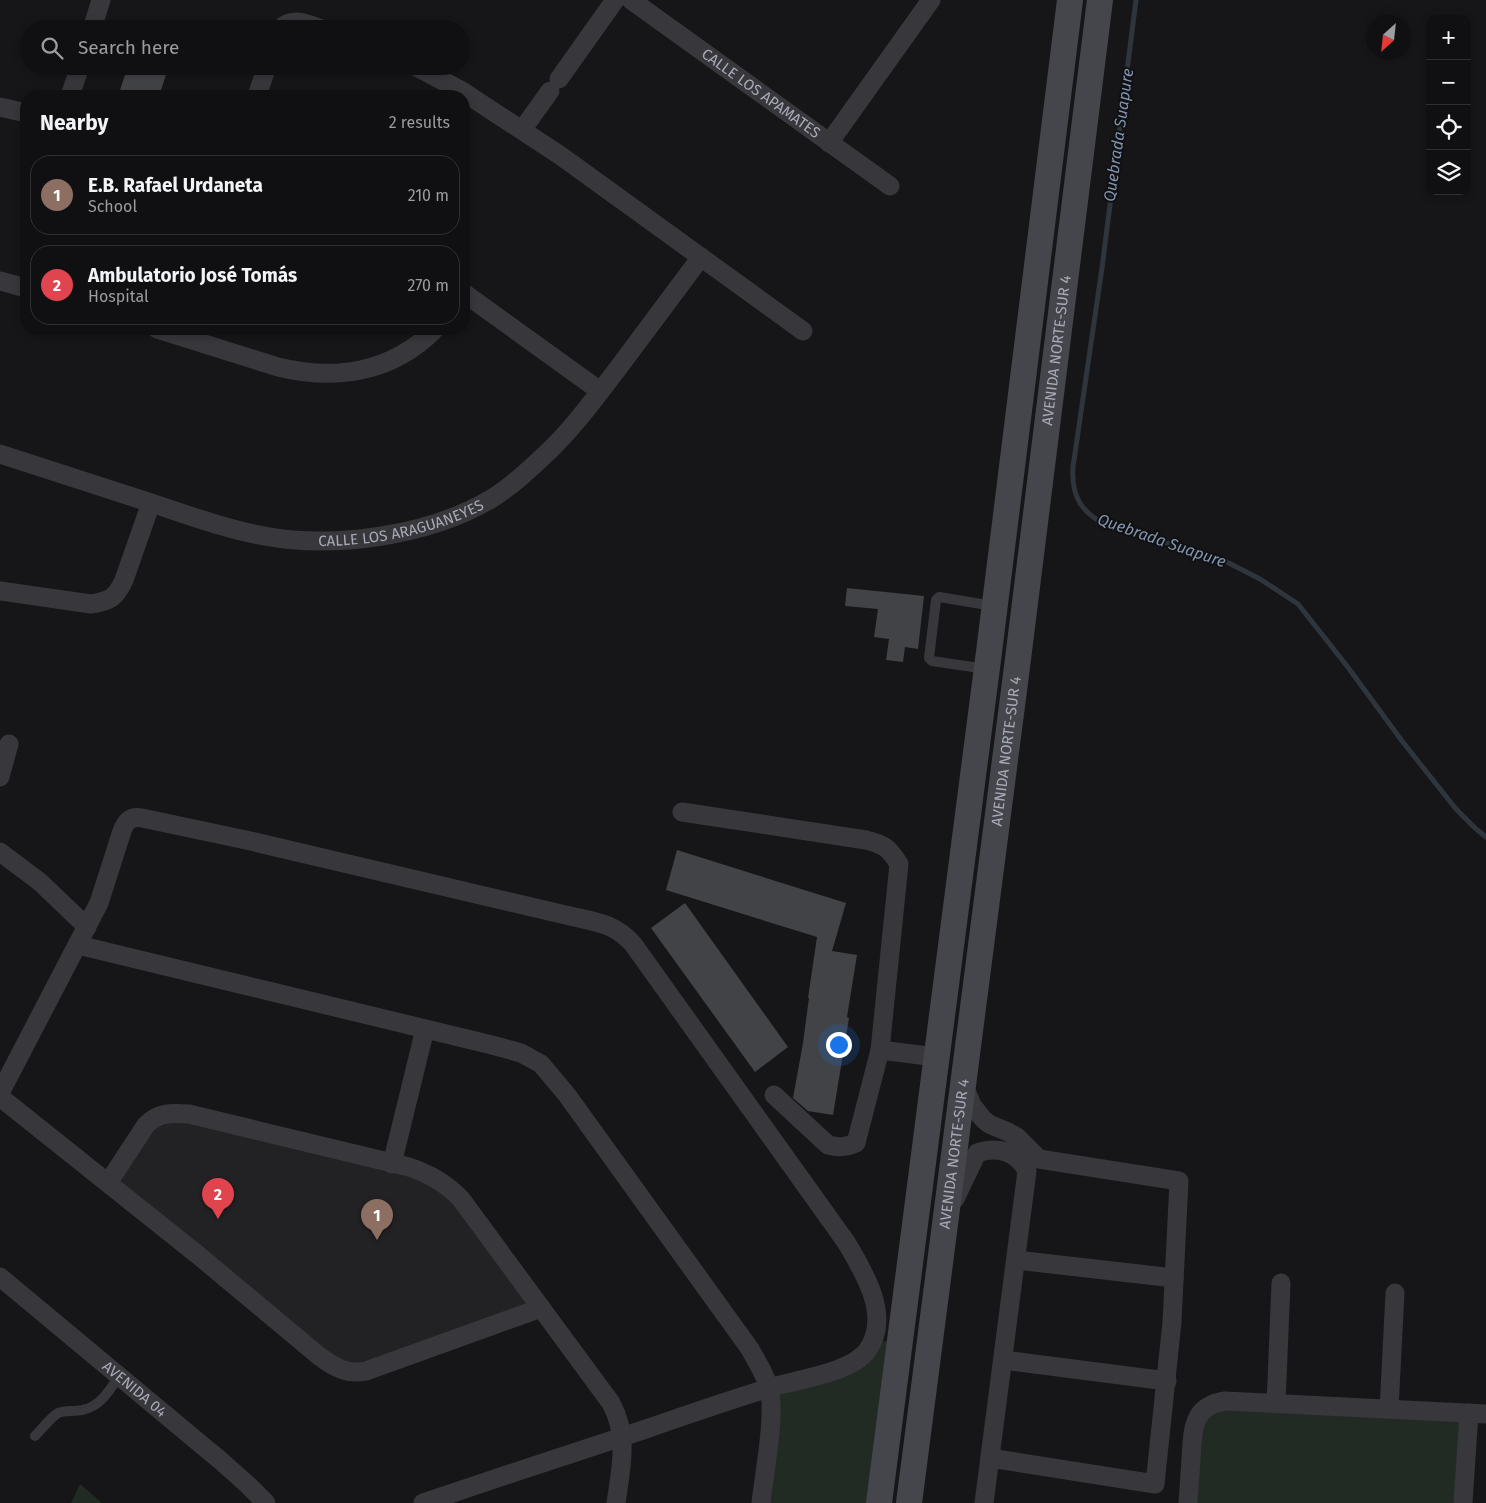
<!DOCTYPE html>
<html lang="en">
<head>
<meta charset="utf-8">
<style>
	:root { --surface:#101012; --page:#1e1e20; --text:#f1f3f6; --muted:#9c9d9f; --line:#303032; --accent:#ea580c }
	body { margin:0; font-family:"Fira Sans",sans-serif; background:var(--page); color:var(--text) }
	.controls { position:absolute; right:15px; top:15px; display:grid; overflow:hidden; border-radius:10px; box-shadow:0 2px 8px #0003 }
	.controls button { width:45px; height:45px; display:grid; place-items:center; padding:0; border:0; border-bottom:1px solid var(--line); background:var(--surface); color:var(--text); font:25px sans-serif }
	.compass { position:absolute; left:1366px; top:15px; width:45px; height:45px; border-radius:50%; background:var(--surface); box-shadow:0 2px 8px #0003; rotate:207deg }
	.you { position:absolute; left:838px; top:1044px; width:18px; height:18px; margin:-12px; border:4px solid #fff; border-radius:50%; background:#1a73e8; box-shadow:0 0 0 8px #1a73e833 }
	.badge { display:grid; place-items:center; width:32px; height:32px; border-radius:50%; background:var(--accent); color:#fff; font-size:16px; font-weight:700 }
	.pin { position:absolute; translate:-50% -41px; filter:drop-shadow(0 1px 2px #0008) }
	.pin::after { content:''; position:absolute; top:26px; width:18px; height:15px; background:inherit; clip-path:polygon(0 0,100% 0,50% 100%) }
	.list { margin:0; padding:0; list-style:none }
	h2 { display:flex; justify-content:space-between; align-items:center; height:65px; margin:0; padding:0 20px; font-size:21px }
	h2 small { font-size:16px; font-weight:400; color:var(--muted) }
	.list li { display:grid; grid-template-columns:32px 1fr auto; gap:15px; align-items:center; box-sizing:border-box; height:80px; margin:0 10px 10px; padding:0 10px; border:1px solid var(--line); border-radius:20px }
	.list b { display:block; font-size:19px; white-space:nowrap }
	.list p { margin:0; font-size:16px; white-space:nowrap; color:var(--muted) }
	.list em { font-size:16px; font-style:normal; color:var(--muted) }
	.icon { flex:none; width:28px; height:28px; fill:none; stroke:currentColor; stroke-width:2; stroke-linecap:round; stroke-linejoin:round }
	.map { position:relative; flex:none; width:1486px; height:1503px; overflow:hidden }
	.search { position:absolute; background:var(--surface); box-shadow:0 2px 8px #0003; left:20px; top:20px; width:450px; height:55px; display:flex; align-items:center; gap:12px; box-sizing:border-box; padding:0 18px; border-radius:28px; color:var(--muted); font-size:19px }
	.panel { position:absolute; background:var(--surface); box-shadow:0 2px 8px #0003; left:20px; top:90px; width:450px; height:245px; border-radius:20px }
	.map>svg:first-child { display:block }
</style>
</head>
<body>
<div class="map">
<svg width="1486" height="1503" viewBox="0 0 1486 1503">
	<rect width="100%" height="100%" fill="#161618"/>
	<!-- built -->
	<polygon fill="#222224" points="161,1114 438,1179 541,1308 350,1372 108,1183"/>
	<!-- green -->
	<g fill="#222a24">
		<polygon points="900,1338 879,1503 761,1503 769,1388 838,1369 871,1344"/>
		<polygon points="1206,1408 1469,1413 1463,1503 1188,1503"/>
		<polygon points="80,1484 102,1503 71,1503"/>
	</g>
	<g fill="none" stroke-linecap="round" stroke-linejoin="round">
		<!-- stream -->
		<path stroke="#2e353d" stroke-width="5" d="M1136,0l-34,268 -29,199c-2,30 9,47 36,59l112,33 39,20 38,25 49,62 55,75 54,68 19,19 11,9"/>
	</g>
	<!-- building -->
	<g fill="#424347">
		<polygon points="128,66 140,66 166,75 159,96 118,96"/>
		<polygon points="847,588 924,596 918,649 905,647 903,662 886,660 889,639 874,637 878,609 845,606"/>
		<polygon points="677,850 846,903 832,951 857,955 847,1017 849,1018 846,1036 833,1115 808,1111 793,1098 803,1043 809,998 808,998 817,937 666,890"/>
		<polygon points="685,903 788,1047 755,1072 651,928"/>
	</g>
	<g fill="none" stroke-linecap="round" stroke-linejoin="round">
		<!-- service -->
		<g stroke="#37373c" stroke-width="10">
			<polyline points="986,669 932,661 929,658 936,600 939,597 993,606"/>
			<path d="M35,1436c7,-7 15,-18 23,-23 7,-3 16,-1 24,-3 18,-3 28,-20 37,-34"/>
		</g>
		<!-- minor -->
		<g stroke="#37373c" stroke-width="19">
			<path id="s1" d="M631,0l259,186"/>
			<polyline points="92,29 101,0"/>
			<path d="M280,29c12,-13 27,-5 42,0"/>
			<polyline points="415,66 462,91 561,156 803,331"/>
			<polyline points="559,79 615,0"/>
			<polyline points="70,96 80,66"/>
			<polyline points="257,96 267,66"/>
			<polyline points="0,107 26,113"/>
			<polyline points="522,130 550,91"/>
			<polyline points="829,143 931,0"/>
			<polyline points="0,281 26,288"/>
			<polyline points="464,293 600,391"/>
			<path d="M157,329l121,38c57,14 114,6 157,-38"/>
			<path id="s2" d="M0,454c47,15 93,30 139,45 41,13 82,29 125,37 71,13 164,0 227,-37 21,-13 40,-31 58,-48 25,-24 46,-53 67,-80 28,-38 57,-76 85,-114"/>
			<path d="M0,591l91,13c20,-3 25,-7 33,-24l27,-77"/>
			<polyline points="0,777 9,744"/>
			<path d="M682,812l184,28c19,5 22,7 33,24l-19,186 -24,93c-10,4 -17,5 -28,2l-54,-50"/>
			<polyline points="0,852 40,882 87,927"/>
			<path d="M78,945l414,100 29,8 20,11 26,31 183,254c7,13 15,25 19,39 7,26 -5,86 -8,115"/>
			<polyline points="880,1050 936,1057"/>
			<polyline points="963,1084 972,1105 983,1119 989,1124 1008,1132 1017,1137 1039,1159 1179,1181 1172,1322 1155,1484 990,1458"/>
			<path d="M0,1093l99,-190 23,-72c4,-10 8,-15 20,-13l104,22 324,76c26,6 44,7 63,28l213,298c18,30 46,75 21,109 -16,21 -66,28 -91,35 -44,13 -87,28 -130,43 -74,24 -149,49 -223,74"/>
			<path d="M0,1097l198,158 121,101c15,11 28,19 47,15l175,-63"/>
			<polyline points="392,1164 425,1029"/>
			<path d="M108,1183l38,-58c13,-13 25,-12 43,-11l220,53c21,7 37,16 52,32l150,204c18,33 10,65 5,100"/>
			<path d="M955,1199l22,-46c20,-7 40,-2 50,18l-43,332"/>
			<polyline points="1016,1260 1174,1278"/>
			<path id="s3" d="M0,1277l221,184 27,24 18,18"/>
			<polyline points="1003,1360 1167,1381"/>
			<polyline points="1276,1404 1281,1283"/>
			<polyline points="1389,1409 1395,1293"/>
			<path d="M1188,1503c1,-15 2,-29 3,-44 2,-28 0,-53 34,-58l261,13"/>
			<polyline points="1463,1503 1469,1413"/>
		</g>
		<!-- secondary -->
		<g stroke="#45464c" stroke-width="26">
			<polyline points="879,1503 989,652 1070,0"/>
			<path id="s4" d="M909,1503l108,-836 83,-667"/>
		</g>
	</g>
	<g text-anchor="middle" stroke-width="4" stroke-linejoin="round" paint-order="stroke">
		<!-- street labels -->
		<g font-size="15" fill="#a8abb7" stroke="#111113">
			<text dy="5" stroke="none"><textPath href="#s1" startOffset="160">CALLE LOS APAMATES</textPath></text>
			<text dy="5" stroke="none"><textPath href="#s4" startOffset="1162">AVENIDA NORTE-SUR 4</textPath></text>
			<text dy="5" stroke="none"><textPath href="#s2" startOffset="416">CALLE LOS ARAGUANEYES</textPath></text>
			<text dy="5" stroke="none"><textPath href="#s4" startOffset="758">AVENIDA NORTE-SUR 4</textPath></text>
			<text dy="5" stroke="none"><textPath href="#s4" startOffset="352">AVENIDA NORTE-SUR 4</textPath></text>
			<text dy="5" stroke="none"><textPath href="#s3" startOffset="175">AVENIDA 04</textPath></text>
		</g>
		<!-- water labels -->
		<g font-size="16" font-style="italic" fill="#8195b0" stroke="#111113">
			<text transform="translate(1118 135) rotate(-82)" y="6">Quebrada Suapure</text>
			<text transform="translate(1162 540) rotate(19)" y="6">Quebrada Suapure</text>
		</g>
	</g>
</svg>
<div class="controls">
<button>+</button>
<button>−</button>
<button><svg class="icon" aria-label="locate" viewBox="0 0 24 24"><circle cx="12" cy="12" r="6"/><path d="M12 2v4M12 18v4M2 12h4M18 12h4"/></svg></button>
<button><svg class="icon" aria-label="layers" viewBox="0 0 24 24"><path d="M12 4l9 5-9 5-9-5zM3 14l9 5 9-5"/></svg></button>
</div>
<svg class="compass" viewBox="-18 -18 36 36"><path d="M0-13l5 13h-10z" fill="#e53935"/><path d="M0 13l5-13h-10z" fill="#9c9d9f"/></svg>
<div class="you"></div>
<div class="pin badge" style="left:377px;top:1240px;background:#8d6e63">1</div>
<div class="pin badge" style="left:218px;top:1219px;background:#e0444e">2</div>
<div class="search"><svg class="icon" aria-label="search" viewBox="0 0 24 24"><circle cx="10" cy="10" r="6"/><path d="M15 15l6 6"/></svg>Search here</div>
<section class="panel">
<h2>Nearby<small>2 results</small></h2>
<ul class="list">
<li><span class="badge" style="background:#8d6e63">1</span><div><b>E.B. Rafael Urdaneta</b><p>School</p></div><em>210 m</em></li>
<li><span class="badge" style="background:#e0444e">2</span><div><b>Ambulatorio José Tomás</b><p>Hospital</p></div><em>270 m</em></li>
</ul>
</section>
</div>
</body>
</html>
